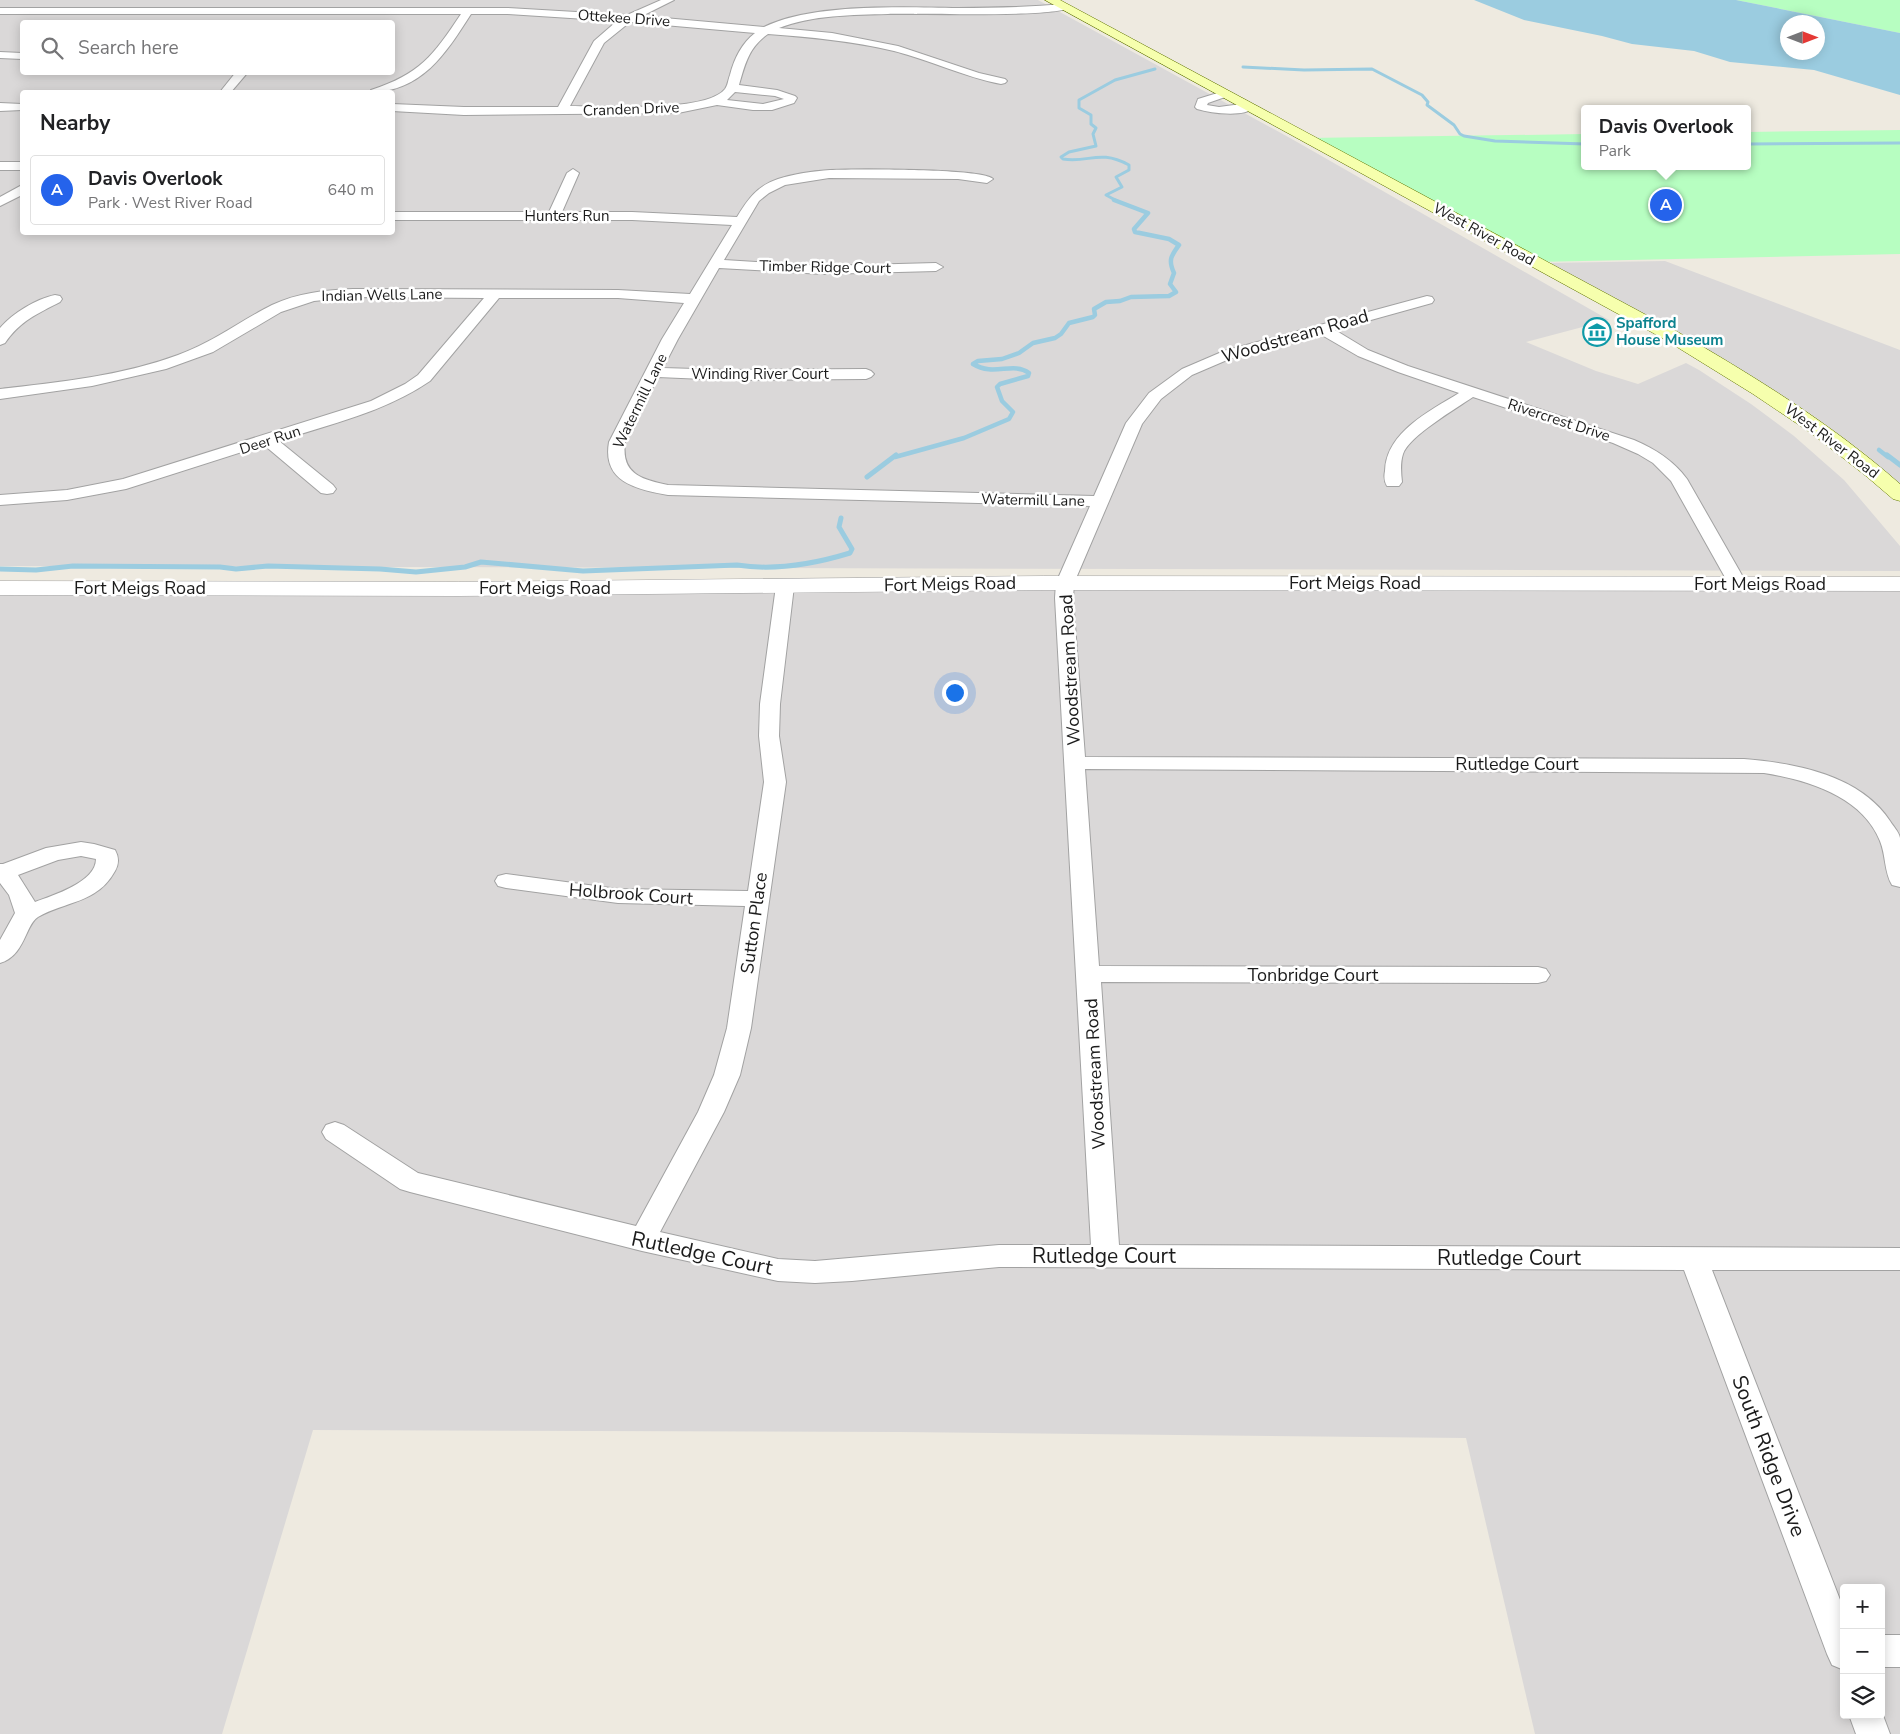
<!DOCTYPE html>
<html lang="en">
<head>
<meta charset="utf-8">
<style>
	:root { --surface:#fff; --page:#f2f2f2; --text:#202124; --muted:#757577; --line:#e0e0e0; --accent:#2563eb }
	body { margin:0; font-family:"Nunito Sans",sans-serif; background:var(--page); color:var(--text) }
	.controls { position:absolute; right:15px; bottom:15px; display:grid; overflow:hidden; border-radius:5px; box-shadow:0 2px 12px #0003 }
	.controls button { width:45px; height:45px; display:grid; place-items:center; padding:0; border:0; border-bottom:1px solid var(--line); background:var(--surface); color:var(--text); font:25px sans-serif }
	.compass { position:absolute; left:1780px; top:15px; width:45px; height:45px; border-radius:50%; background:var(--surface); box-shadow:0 2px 12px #0003; rotate:90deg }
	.you { position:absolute; left:954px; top:692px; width:18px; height:18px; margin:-12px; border:4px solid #fff; border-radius:50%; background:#1a73e8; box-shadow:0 0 0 8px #1a73e833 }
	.badge { display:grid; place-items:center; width:32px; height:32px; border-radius:50%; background:var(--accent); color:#fff; font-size:16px; font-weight:700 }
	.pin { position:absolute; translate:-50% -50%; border:2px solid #fff; box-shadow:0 1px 5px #0006 }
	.popup { position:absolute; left:1581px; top:105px; width:170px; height:65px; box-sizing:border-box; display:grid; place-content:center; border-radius:5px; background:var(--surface); filter:drop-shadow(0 1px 4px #0005); font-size:16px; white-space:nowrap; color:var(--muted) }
	.popup b { font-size:19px; color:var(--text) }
	.popup::after { content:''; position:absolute; left:50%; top:100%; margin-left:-10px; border:10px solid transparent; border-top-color:var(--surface) }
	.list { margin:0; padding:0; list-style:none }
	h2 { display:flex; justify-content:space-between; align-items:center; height:65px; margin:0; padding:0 20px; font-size:21px }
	h2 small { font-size:16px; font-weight:400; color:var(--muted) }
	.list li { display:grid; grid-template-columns:32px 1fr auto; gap:15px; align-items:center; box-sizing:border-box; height:70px; margin:0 10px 10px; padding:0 10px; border:1px solid var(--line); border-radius:5px }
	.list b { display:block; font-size:19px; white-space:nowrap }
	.list p { margin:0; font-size:16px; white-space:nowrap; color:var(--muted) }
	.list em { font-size:16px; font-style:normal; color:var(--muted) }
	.icon { flex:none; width:28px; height:28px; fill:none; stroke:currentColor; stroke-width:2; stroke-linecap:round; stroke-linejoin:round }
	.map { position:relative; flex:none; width:1900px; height:1734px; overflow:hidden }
	.search { position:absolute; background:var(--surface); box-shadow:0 2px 12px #0003; left:20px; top:20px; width:375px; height:55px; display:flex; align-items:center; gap:12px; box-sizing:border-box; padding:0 18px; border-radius:5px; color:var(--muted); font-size:19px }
	.panel { position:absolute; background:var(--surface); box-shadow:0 2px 12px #0003; left:20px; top:90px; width:375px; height:145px; border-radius:5px }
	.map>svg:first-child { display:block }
</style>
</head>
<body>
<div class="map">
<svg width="1900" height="1734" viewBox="0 0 1900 1734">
	<rect width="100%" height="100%" fill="#eeeae0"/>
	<!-- residential -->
	<g fill="#dad8d8" fill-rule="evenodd">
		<path d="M0,0h1038l252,138 319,182 -83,22 70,29 42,13 48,-21 13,7 52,34 43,32 50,44 56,66v25l-1900,-5zM22,22h370v50h-370zM22,92h370v140h-370z"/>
		<polygon points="1665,261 1900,350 1900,484 1863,452 1808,412 1745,372 1670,329 1547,263"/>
		<path d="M931,590h969v1144h-365l-69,-296 -566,-6 -587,-2 -91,304h-222v-1141zM1844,1588h37v127h-37z"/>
	</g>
	<!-- park -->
	<g fill="#b7fec1">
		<polygon points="1736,0 1900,0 1900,33"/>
		<polygon points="1900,130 1900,254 1536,262 1308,138 1585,134 1585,166 1747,166 1747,132"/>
	</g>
	<!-- water -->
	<path fill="#9bcce0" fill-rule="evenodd" d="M1474,0h262l164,33v62l-86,-25 -84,-8 -36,-11 -62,-7 -30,-8 -78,-16zM1788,22h30v30h-30z"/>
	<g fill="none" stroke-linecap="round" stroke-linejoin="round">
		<!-- stream-far2 -->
		<g stroke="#9bcce0" stroke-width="3">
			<polyline points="1243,67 1304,70 1372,69 1422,95 1428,102 1427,105 1454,125 1460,134 1464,136 1495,141 1585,144"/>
			<polyline points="1747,144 1900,143"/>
			<path d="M1117,201l-11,-6 16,-8 -6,-10 13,-7v-5c-30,-16 -39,-2 -66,-6l-2,-2 8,-5 27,-6 -3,-12 3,-6 -5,-4v-9l-12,-7v-8l36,-20 40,-11"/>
		</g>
		<!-- stream-far1 -->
		<g stroke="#9bcce0" stroke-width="4.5">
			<polyline points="1879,450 1888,457"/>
			<path d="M895,457l69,-19 45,-19 4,-7 -11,-11 -5,-14 3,-3 28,-8 1,-3c-16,-12 -35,4 -56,-9l5,-3 24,-2 17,-6 14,-10 22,-5 6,-4 8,-11 24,-6 2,-2 -1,-6 12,-7 14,-1 11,-4 38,-1 7,-4 -6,-8 4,-11c-6,-13 -3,-17 5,-28l-10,-6 -34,-7 -1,-3 14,-16 -34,-13"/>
		</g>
		<!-- stream -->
		<g stroke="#9bcce0" stroke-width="5">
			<polyline points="1887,455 1900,465"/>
			<polyline points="867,477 896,455"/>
			<path d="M0,569l36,1 37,-4 147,1 16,2 32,-3 112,3 36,3 49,-5 16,-5 102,9 154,-6c38,6 77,-1 113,-12l2,-4 -13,-22 2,-9"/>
		</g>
		<defs>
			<g id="minor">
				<path d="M661,0h13l-32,16 122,11c48,-24 140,-20 194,-19 36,0 71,-1 107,-4l5,3c-11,11 -156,6 -182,7 -35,1 -76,1 -109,14l53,5 66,13 81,27 26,6 2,2 -2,2 -4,1c-37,-7 -71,-24 -107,-33 -42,-10 -84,-14 -126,-17 -19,13 -23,30 -29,51l38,5 18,6 2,2 -3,5 -22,7h-19l-36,-5 -39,8 -214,2 -72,-4v-7l72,3h94l36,-66 23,-20 -109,-7h-37c-25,39 -49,78 -101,78l1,-2c49,-16 62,-34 90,-76h-461v-6h508l119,7zM630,22l125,11c-13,10 -21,26 -25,42 -2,5 -2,10 -5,14 -19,24 -123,17 -155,17l34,-63zM735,92l40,4 9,3 -21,5 -36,-4z"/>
				<polygon points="0,52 22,53 22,59 0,58"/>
				<polygon points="236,72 248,72 231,92 220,92"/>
				<path d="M1224,91l6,3 -2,2 -20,7 -1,2 12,2 30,-4 6,4c-11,11 -44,6 -58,2l-2,-2 3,-8z"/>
				<polygon points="0,103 22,104 22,110 0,111"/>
				<rect x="0" y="162" width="22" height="8"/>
				<path d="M573,169l6,4 -17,39h70l105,5c11,-18 20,-31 41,-38 15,-5 36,-8 52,-9 22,-1 154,-2 163,9l-6,4 -29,-4 -129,-1 -44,7 -16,8 -10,8 -35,59 99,6 113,-3 7,4 -7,4 -113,3 -104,-6 -41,71 -15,29 64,2 139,-1 5,2 3,3 -3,3 -5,2 -139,1 -69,-3 -33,65c-4,32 16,37 43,43l426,11 32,-73 23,-30 33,-24 42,-18 203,-55 5,1 2,3 -2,3 -97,27 33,20 40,16 226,74c21,9 39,20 53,39l60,105 -2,4 -7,2 -7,-2 -60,-107 -18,-18 -15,-9 -25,-11 -140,-46c-16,11 -64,39 -70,57 -3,9 -2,19 -1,28l-3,4h-12c-3,-5 -3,-10 -2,-15 1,-39 45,-60 74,-78l-61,-21 -40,-16 -38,-22 -86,23 -42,18 -31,24 -19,25 -68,159 -1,15 12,159 659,2c51,4 116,16 146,62 3,5 9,11 10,17 0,15 0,34 0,49l-8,-2c-8,-13 -6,-30 -12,-44 -18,-45 -73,-61 -116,-68l-679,-4 14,197 439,1 8,2 4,6 -4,6 -8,2 -437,-1 18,263 781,3v22h-188l132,340v60l-12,-5 -5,-11 -143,-384 -685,-3 -147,14 -37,2 -37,-2 -136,-30 -232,-59 -10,-3 -74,-50 -4,-7 4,-7 9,-3 9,3 74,48 218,53 62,-114 16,-37 13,-47 18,-122 -127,-3 -112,-15 -8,-2 -3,-5 3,-5 8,-2 112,15 130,2 16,-109 -5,-46 1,-32 16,-118 2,-4 7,-2 7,2 2,4 -14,118 -1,32 7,46 -35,246 -11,47 -16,37 -64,120 118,27 37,2 184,-16h92l-36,-647 1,-15 34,-77 -422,-11c-32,-6 -66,-13 -59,-53l53,-103 22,-36 -66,-5h-119l-69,83c-45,31 -100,43 -151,60l54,44 3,4 -3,4 -6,1 -6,-1 -57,-48 -138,44 -59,11 -67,5v-10l67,-5 56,-11 248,-78 34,-17 13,-9 66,-77 -131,-1 -39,4 -33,11 -68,40 -47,17 -74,17 -92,13v-10c60,-7 121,-13 178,-34 34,-12 62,-34 94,-50 25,-12 53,-15 81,-16l265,1 72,4 42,-69 -100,-5h-240v-8h157l18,-39z"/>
				<polygon points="22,185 22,195 0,206 0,197"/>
				<path d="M55,295l5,1 2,3 -2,3c-23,12 -40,19 -55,41l-5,2v-17c13,-15 36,-29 55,-33z"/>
				<path d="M81,842l13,2 21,6c4,7 4,14 0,21 -18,33 -50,30 -77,46 -13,8 -13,39 -38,46v-23l15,-27 -6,-18 -9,-12v-19h3l43,-16zM81,856l15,3c0,23 -42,36 -61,43l-17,-27 40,-15z"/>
				<rect x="1881" y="1635" width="19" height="32"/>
				<polygon points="1881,1710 1890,1734 1856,1734 1849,1715 1881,1715"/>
			</g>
			<polygon id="tertiary" points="1044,576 1900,577 1900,591 1044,590 458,596 0,595 0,581 458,582"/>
			<path id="secondary" d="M1045,0h15l616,331c79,46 156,93 224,153v17l-7,-2 -27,-23 -55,-43 -58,-39 -89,-55z"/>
		</defs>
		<!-- minor casing -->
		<use href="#minor" stroke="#a2a2a2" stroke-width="2"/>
		<!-- tertiary casing -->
		<use href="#tertiary" stroke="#a2a2a2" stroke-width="1"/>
		<!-- secondary casing -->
		<use href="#secondary" stroke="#617500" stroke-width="1"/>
		<!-- minor -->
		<use href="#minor" fill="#fff" fill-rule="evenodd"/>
		<!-- tertiary -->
		<use href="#tertiary" fill="#fff" fill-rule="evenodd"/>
		<!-- secondary -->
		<use href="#secondary" fill="#f6ffad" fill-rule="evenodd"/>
	</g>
	<!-- icons -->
	<defs>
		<symbol id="museum-ring" viewBox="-11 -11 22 22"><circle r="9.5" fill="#fff" stroke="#0f9aa8" stroke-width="1.5"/><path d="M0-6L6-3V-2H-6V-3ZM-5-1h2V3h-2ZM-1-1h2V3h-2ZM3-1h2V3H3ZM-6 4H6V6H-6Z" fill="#0f9aa8"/></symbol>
	</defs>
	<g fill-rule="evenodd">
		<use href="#museum-ring" x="1581" y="316" width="32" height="32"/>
	</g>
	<g text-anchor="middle" stroke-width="5" stroke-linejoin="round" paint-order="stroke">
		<!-- far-street labels -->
		<g font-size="15" fill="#1b1b1b" stroke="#fff">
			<text transform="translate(624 18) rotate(4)" y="5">Ottekee Drive</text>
			<text transform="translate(631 109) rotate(-2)" y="5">Cranden Drive</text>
			<text x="567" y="221">Hunters Run</text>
			<text transform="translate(1484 234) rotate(29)" y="5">West River Road</text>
			<text transform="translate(825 267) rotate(1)" y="5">Timber Ridge Court</text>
			<text transform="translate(382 295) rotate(-1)" y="5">Indian Wells Lane</text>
			<text x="760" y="379">Winding River Court</text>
			<text transform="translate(640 401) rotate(-64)" y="5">Watermill Lane</text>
			<text transform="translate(1559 420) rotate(18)" y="5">Rivercrest Drive</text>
			<text transform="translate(270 440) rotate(-18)" y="5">Deer Run</text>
			<text transform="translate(1832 441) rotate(37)" y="5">West River Road</text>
			<text transform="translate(1033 500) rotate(1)" y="5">Watermill Lane</text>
		</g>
		<!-- far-culture labels -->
		<g font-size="15" font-weight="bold" fill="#0d838f" stroke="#fff" text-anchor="start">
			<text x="1616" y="328">Spafford<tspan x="1616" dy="17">House Museum</tspan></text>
		</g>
		<!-- street labels -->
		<g font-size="18" fill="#1b1b1b" stroke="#fff">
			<text transform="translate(1295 336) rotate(-16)" y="6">Woodstream Road</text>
			<text x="1355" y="589">Fort Meigs Road</text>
			<text transform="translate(950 584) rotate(-1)" y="6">Fort Meigs Road</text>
			<text x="1760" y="590">Fort Meigs Road</text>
			<text x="140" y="594">Fort Meigs Road</text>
			<text x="545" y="594">Fort Meigs Road</text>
			<text transform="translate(1070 670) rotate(-93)" y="6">Woodstream Road</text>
			<text x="1517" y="770">Rutledge Court</text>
			<text transform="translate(631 894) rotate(4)" y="6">Holbrook Court</text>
			<text transform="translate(754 923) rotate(-82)" y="6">Sutton Place</text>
			<text x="1313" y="981">Tonbridge Court</text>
			<text transform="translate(1095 1074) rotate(-93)" y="6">Woodstream Road</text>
		</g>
		<!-- near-street labels -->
		<g font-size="21" fill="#1b1b1b" stroke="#fff">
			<text transform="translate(702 1253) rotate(12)" y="7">Rutledge Court</text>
			<text x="1104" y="1263">Rutledge Court</text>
			<text x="1509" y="1265">Rutledge Court</text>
			<text transform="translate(1769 1456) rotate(69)" y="7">South Ridge Drive</text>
		</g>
	</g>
</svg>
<div class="controls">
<button>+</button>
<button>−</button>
<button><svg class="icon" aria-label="layers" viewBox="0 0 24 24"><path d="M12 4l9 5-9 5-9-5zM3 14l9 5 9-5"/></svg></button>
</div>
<svg class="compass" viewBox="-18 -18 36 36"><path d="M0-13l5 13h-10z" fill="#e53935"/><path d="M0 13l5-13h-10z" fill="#757577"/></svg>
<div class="you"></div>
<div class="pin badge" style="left:1666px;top:205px">A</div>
<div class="popup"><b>Davis Overlook</b>Park</div>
<div class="search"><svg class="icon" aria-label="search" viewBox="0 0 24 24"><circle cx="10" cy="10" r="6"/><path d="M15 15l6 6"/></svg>Search here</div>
<section class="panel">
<h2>Nearby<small></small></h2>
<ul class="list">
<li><span class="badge">A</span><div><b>Davis Overlook</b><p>Park · West River Road</p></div><em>640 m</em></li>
</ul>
</section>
</div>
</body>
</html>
